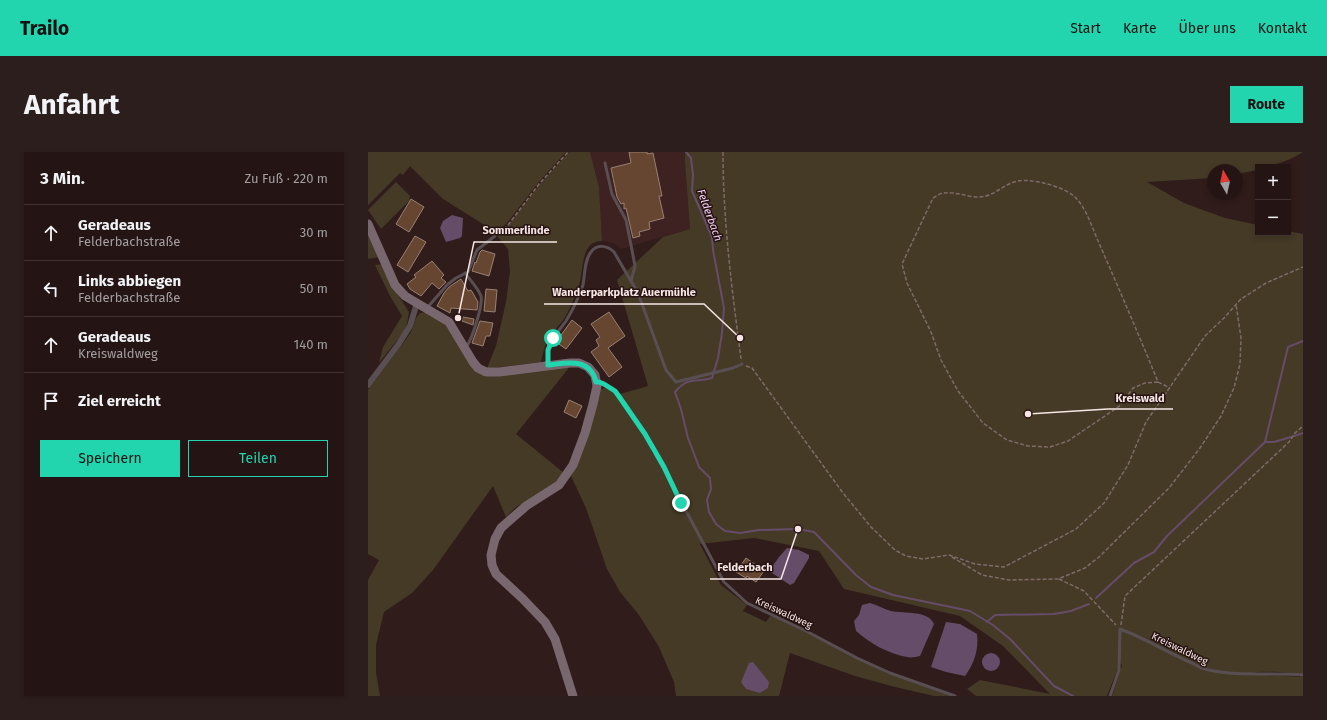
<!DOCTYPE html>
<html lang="de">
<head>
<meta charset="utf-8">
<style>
	:root { --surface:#241514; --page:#2c1e1d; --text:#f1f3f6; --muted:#a39fa0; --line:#413434; --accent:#22d5af }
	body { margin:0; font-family:"Fira Sans",sans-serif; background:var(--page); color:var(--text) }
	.controls { position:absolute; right:12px; top:12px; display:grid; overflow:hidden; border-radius:0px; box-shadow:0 2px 6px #0003 }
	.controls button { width:36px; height:36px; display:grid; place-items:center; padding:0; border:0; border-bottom:1px solid var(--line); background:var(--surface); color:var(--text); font:20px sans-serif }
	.compass { position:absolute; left:839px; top:12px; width:36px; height:36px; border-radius:50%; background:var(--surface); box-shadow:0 2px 6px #0003; rotate:351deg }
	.stop { position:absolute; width:12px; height:12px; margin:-9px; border:3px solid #22d5af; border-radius:50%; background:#fff }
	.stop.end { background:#22d5af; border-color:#fff; box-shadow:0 1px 4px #0008 }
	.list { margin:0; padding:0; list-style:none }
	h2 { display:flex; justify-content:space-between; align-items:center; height:52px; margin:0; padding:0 16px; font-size:17px }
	h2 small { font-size:13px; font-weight:400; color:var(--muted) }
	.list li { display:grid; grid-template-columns:26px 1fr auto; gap:12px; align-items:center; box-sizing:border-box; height:56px; padding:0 16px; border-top:1px solid var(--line) }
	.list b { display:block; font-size:15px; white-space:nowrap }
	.list p { margin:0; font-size:13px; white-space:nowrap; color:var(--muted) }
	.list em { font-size:13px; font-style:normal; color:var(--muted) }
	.actions { display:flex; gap:8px; padding:12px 16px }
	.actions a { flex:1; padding:9px 0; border:1px solid var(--accent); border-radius:0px; text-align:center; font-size:14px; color:var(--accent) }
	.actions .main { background:var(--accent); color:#111 }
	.icon { flex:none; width:22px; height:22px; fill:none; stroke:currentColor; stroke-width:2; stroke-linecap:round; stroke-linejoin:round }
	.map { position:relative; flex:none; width:935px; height:544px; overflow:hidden; border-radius:0px }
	header { display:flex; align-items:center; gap:24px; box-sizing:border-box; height:56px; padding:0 20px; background:var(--accent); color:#111 }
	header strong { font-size:19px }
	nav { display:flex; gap:22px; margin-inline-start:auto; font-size:14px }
	.intro { display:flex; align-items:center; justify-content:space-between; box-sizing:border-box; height:96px; padding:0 24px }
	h1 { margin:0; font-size:28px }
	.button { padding:10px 18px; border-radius:0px; background:var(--accent); color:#111; font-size:14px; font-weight:700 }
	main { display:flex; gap:24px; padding:0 24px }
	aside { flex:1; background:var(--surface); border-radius:0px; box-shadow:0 2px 6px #0003 }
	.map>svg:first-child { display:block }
</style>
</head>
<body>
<header>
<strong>Trailo</strong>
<nav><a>Start</a><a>Karte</a><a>Über uns</a><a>Kontakt</a></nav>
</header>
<div class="intro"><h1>Anfahrt</h1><a class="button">Route</a></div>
<main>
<aside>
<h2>3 Min.<small>Zu Fuß · 220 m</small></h2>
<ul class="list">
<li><svg class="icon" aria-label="ahead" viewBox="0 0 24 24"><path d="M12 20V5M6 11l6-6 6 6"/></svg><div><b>Geradeaus</b><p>Felderbachstraße</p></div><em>30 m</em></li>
<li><svg class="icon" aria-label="left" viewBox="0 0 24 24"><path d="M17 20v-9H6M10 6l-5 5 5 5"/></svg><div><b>Links abbiegen</b><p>Felderbachstraße</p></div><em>50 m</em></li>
<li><svg class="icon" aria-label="ahead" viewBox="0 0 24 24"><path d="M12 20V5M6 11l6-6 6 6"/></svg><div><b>Geradeaus</b><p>Kreiswaldweg</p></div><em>140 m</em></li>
<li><svg class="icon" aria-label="arrive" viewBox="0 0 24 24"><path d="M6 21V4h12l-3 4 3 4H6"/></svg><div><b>Ziel erreicht</b></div></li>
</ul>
<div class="actions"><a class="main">Speichern</a><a>Teilen</a></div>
</aside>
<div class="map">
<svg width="935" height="544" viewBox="0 0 935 544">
	<rect width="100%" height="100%" fill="#301c1a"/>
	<!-- built -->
	<polygon fill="#3e2221" points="222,0 317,0 317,12 322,77 253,97 246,91 234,89 231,35"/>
	<!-- green -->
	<g fill="#453a26">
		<polygon points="0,0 198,0 170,31 139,71 127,81 123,77 75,47 42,14 35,23 32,21 0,53"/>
		<path d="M201,0h21l9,35 3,54c-22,0 -18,29 -23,44 -4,12 -9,24 -15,34 -4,6 -10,11 -14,17 -5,8 -7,17 -9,26l-49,6h-5l9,-22 10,-44 4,-31 -2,-22 -11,-13 11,-11 31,-40z"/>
		<path d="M317,0h618c-12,8 -31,15 -45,15l-1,3 -20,4v-4h-24v8l-66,4 37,21 41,15 33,7v8h30v-2l15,3v440c-12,-1 -48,-5 -57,1h20l37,2v19h-191l10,-31 -2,-2 -13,33h-131l-9,-7 13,-9 70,14 -47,-48 -43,-30 -116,-27 -25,-38 -65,-13 -54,6 21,41 26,20 -4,6 23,11 5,-7 119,59 62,22h-18l-39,-9 -40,-11 -65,-23 -11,43h-103l-2,-14 -15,-35 -20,-32 -19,-23 -13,-23 -21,-61 -15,-32 16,-38 13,-48 4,-2 11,3 29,44 9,19 3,-2 -9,-19 -27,-39 28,-8 -31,-106 46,-43 27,-8 -5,-65z"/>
		<polygon points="28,30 42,44 41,49 13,77 0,58"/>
		<polygon points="0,80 12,105 0,107"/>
		<polygon points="15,112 25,135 41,160 38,177 11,211 15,195 34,164 22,144 7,113"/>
		<polygon points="60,160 79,171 113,221 201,212 200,217 148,282 196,321 185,333 148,355 138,365 125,334 65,418 44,441 16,460 8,493 8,521 12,544 0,544 0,428 11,408 0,402 0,238 34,193 43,180 48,166 52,161"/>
	</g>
	<!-- water -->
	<g fill="#654c68">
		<polygon points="84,63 95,66 94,84 92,86 78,90 72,76 75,69"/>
		<polygon points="419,396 431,398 441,403 441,406 426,431 422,433 401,419 411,405"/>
		<path d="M502,451c7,2 14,6 21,8 14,3 37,-1 43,13l-14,32c-4,1 -9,2 -13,1 -19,-3 -37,-14 -51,-26l-2,-10 5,-6 3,-10z"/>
		<path d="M578,470l14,2 17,10c2,15 -3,30 -12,42l-19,-4 -15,-5z"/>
		<circle cx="623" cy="510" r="9"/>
		<polygon points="385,510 401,530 400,536 392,541 378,537 373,530 381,511"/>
	</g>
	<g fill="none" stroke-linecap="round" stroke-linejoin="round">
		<!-- stream -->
		<g stroke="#654c68" stroke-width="2">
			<path d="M318,0l5,6 2,17 -1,16 20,46 1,13 11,58 -2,25 -4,25 -6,20c-16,5 -24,-2 -37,14l6,17 7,29 11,29 11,11 1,11 -4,11 2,12 7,12 9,7 15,2 19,-3 39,-1 16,3 42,43 15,12 22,8 77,16 23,14 17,14 44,47 19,10"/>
			<polyline points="926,284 935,281"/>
			<polyline points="897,290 906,290 923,285"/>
			<polyline points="728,446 766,411 786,400 799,384 897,290 920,195 935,189"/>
			<polyline points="619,470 627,463 686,462 703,459 721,452"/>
		</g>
	</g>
	<!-- building -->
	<g fill="#664631" stroke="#978174">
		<polygon points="261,0 279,0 279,2 285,1 294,44 291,44 296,66 281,70 282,77 271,80 272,84 265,86 258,56 256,57 256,51 253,52 249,45 243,16 263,11"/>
		<polygon points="43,47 56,55 41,80 28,72"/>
		<polygon points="47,84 58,90 40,120 29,113"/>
		<polygon points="114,98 127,102 121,124 104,119 107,110 108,111 112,100"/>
		<polygon points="64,109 76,123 73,126 78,130 71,137 64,131 53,144 42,137 39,132 48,125 46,123"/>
		<polygon points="93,127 100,139 103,138 110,150 109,158 83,156 82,161 69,154 76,141 81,135"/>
		<polygon points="118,137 129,138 127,160 116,159"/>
		<polygon points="241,160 257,184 240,196 254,215 241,225 223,200 231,194 228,188 232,185 223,172"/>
		<polygon points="95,165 106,167 105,173 94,169"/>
		<polygon points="204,168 214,176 198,197 188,190"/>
		<polygon points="112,169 125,171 122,184 118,184 115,194 104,191"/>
		<polygon points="201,248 214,254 208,266 196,260"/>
		<polygon points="378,406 396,419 388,430 379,424 378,426 368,420"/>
	</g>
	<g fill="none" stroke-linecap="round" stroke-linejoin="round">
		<!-- path -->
		<g stroke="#7d6b69" stroke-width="1.5" stroke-dasharray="4 2" stroke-linecap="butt">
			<path d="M355,0c0,69 9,138 18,207"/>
			<polyline points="131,81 140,73 171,32 200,0"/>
			<polyline points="378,214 384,216 475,341 503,375 527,398 538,404 555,407 581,403 607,412 636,415 708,377 736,351 760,313 778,270 837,184 856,166 873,147 898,131 935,115"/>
			<path d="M790,230l-13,1 -12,5 -12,17 -53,36 -18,6 -22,-1 -21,-6 -24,-17 -25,-32 -17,-31 -10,-28 -24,-49 -5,-19 31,-66c4,-2 7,-5 11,-5 15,-2 30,8 45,2 10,-4 18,-12 29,-14 14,-3 47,6 57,16 12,12 17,31 24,46 20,46 40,92 59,139l12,6"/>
			<polyline points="584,405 614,423 641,428 690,427 717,416 731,405 801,336 832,296 853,264 866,236 872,212 873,186 868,152"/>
			<polyline points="691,427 716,439 748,473"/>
			<polyline points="753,473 757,444 921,290 927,281 935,274"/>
		</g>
		<!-- lane -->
		<g stroke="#594f53" stroke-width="3">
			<polyline points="237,11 244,42 258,68 264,98 267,114 263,129"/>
			<path d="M97,121c5,7 13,15 16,23 2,9 -9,44 -15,51"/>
			<polyline points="59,156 79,133 88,126 100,120 109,98 127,84"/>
			<path d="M180,213c0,-5 -1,-10 0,-15 3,-12 11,-19 18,-29 6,-10 13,-24 17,-36 2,-10 1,-24 8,-33 6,-8 16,-7 23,0l24,41 28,77 10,12 57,-14 9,-4"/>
			<polyline points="230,230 247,239 277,282 356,430 379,451 438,479 489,506 522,521 587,544"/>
			<path d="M742,544l9,-26 1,-41c25,9 48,24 72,34 5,3 11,6 17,7 30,7 63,2 94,5"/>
		</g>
		<!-- street -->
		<polyline stroke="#594f53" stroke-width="6" points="0,233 30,193 42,174 49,151"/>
		<!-- secondary -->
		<polyline stroke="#78676e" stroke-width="9" points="0,72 27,133 37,144 81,170 105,210 110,216 118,220 131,220 202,211 211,211 220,215 227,223 229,234 225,252 217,281 205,313 191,333 158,354 133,376 127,387 123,403 124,413 128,422 154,446 177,470 187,487 205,544"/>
	</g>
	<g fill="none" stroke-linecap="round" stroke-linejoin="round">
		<!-- route -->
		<path stroke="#22d5af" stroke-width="5" d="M185,186l-5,12v15c19,-2 42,-8 48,17h3l5,2 11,7 3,4 27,39 19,33 17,36"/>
	</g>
	<g text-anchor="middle" stroke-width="3" stroke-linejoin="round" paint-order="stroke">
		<!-- street labels -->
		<g font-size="10" fill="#f5e6e5" stroke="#261211">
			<text transform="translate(416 460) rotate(25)" y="4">Kreiswaldweg</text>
			<text transform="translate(812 496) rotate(26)" y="4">Kreiswaldweg</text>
		</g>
		<!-- water labels -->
		<g font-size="11" font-style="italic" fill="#f8d3fc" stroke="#261211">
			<text transform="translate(342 63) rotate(70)" y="4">Felderbach</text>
		</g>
	</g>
	<!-- callouts -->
	<path fill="none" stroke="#f5e6e5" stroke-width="1.5" d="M90 166L106 90H189M372 186L336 152H176M660 262L740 257H805M430 377L413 427H342"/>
	<g fill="#f5e6e5" stroke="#261211" stroke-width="1.5">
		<circle cx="90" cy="166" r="4"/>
		<circle cx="372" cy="186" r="4"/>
		<circle cx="660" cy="262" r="4"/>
		<circle cx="430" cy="377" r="4"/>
	</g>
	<g font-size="11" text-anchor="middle" font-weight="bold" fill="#f5e6e5" stroke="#261211" stroke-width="3" stroke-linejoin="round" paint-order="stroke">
		<text x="148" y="82">Sommerlinde</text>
		<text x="256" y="144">Wanderparkplatz Auermühle</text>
		<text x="772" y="250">Kreiswald</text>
		<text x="377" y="419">Felderbach</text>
	</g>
</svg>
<div class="controls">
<button>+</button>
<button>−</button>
</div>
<svg class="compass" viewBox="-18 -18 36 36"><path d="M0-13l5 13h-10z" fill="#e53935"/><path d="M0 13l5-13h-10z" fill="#a39fa0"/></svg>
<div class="stop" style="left:185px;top:186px"></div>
<div class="stop end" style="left:313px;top:351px"></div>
</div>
</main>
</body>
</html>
